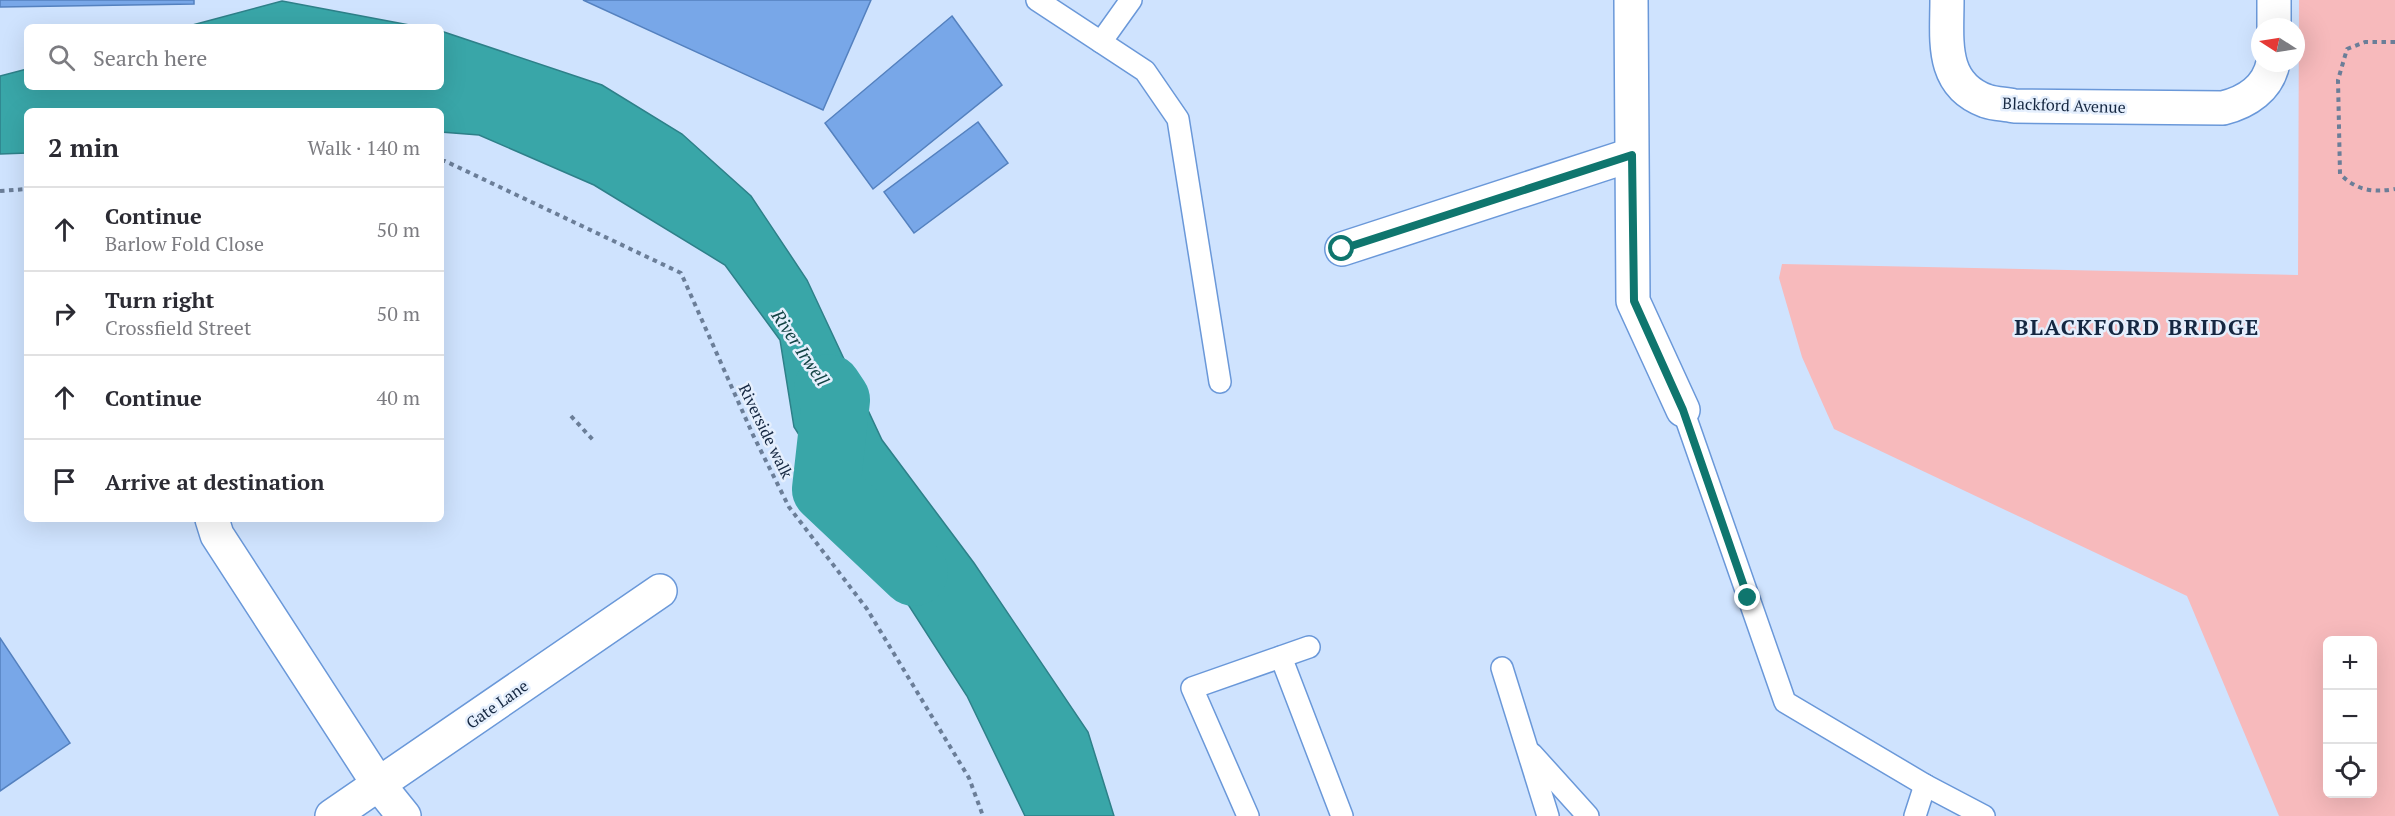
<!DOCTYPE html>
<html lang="en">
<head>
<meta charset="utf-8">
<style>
	:root { --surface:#fff; --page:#f7f7f7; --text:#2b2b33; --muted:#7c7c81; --line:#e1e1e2 }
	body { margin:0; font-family:"PT Serif",serif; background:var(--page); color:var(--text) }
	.controls { position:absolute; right:18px; bottom:18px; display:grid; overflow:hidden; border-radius:9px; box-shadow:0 6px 24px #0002 }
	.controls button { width:54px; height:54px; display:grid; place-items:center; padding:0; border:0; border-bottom:2px solid var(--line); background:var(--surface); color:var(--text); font:30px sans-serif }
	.compass { position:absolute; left:2251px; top:18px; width:54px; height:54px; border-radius:50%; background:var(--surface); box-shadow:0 6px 24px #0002; rotate:282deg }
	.stop { position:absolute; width:18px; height:18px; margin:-14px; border:4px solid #0f766e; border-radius:50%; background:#fff }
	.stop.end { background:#0f766e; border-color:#fff; box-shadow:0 2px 6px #0008 }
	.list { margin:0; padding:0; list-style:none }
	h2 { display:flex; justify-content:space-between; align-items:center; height:78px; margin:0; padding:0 24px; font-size:26px }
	h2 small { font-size:20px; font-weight:400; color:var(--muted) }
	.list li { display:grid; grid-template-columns:39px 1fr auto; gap:18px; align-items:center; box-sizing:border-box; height:84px; padding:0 24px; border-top:2px solid var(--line) }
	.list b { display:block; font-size:22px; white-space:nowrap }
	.list p { margin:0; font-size:20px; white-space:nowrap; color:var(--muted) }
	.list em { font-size:20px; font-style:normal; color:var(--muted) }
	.icon { flex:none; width:33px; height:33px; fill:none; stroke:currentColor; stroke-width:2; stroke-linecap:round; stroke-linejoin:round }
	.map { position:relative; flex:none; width:2395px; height:816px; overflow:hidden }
	.search { position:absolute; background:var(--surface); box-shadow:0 6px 24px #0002; left:24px; top:24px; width:420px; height:66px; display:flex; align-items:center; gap:15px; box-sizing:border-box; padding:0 21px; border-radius:9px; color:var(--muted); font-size:22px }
	.panel { position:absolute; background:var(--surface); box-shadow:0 6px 24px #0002; left:24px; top:108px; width:420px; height:414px; border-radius:9px }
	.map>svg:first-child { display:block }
</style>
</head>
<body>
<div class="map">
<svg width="2395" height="816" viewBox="0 0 2395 816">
	<rect width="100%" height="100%" fill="#cfe3fe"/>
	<!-- green -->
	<path fill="#f7babc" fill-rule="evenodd" d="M2299,0h96v816h-116l-92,-220 -353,-167 -32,-72 -23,-79 3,-14 516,11zM2328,640h44v154h-44z"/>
	<!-- water -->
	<g fill="#39a6a8" stroke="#2e8089" stroke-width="1.5">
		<polygon points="282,1 420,27 185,27"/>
		<polygon points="441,31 602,85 682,134 751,196 807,280 882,440 974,563 1088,732 1114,816 1025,816 967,696 794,427 780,340 725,265 594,185 479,135 441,132 441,111 27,111 27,153 0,154 0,76 27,69 27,87 441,87"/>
	</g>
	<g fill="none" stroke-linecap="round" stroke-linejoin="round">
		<!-- river -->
		<polyline stroke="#39a6a8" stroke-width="68" points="828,388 836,400 826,489 914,572"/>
	</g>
	<!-- building -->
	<g fill="#78a7e8" stroke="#5481bf" stroke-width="1.5">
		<polygon points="0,0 194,0 194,4 0,7"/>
		<polygon points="583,0 871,0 823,110"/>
		<polygon points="952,16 1002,85 873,189 825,123"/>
		<polygon points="978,122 1008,163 914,233 884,192"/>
		<polygon points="0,638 70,743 0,791"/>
	</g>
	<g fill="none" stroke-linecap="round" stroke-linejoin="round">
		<defs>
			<g id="service">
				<polyline points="1037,0 1145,71 1178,119 1220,382"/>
				<polyline points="1101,42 1131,0"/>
				<polyline points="1683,410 1785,702 1925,785 1984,816"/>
				<polyline points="1281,657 1342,816"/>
				<polyline points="1502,668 1548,816"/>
				<polyline points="1532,754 1588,816"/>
				<polyline points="1248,816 1192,688 1309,647"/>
				<polyline points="1915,816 1925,785"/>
			</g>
			<g id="minor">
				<polyline points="1631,0 1633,301 1683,410"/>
				<path d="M1947,0c0,40 -7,84 39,101 9,3 19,3 28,5l209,2c24,-6 45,-20 50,-45"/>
				<polyline points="2274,0 2274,27"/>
				<polyline points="1342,249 1631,155"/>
				<polyline points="212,519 217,535 379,785 404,816"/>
				<polyline points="332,816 660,591"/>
			</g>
		</defs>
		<!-- service casing -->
		<use href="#service" stroke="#6a98d9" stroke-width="24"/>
		<!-- minor casing -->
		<use href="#minor" stroke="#6a98d9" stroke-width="36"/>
		<!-- path -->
		<g stroke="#6b7e98" stroke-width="4" stroke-dasharray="4.5 4.5" stroke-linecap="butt">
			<path d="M2395,42h-30l-18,7 -9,31 2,94c16,16 32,19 55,15"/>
			<polyline points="441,161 445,161 681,273 753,435 789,507 867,609 969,778 983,816"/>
			<polyline points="0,191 27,189"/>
			<polyline points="571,416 593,440"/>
		</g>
		<!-- service -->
		<use href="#service" stroke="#fff" stroke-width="21"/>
		<!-- minor -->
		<use href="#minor" stroke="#fff" stroke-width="33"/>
	</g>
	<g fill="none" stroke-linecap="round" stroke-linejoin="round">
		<!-- route -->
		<polyline stroke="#0f766e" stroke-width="8" points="1342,249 1632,155 1634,301 1683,410 1748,598"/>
	</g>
	<g text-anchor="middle" stroke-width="5" stroke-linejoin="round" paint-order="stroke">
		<!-- street labels -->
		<g font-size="16" fill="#152741" stroke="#e5effd">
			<text transform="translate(2064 105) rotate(2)" y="6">Blackford Avenue</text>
			<text transform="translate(766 431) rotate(64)" y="6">Riverside walk</text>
			<text transform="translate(497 704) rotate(-35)" y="6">Gate Lane</text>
		</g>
		<!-- water labels -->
		<g font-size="18" font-style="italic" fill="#134344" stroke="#e5effd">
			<text transform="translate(800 348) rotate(56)" y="6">River Irwell</text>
		</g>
		<!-- district labels -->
		<g font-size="22" font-weight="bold" letter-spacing="1.5" fill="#152741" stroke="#e5effd">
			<text x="2137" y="335">BLACKFORD BRIDGE</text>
		</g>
	</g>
</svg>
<div class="controls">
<button>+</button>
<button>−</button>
<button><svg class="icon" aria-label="locate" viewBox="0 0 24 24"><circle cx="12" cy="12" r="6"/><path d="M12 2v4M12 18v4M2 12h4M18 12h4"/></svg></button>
</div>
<svg class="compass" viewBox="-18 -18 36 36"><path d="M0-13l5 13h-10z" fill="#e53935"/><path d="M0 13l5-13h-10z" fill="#7c7c81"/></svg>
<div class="stop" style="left:1342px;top:249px"></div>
<div class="stop end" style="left:1748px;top:598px"></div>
<div class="search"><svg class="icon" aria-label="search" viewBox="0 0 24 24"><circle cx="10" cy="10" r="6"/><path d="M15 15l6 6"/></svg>Search here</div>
<section class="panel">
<h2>2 min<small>Walk · 140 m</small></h2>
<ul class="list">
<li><svg class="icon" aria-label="ahead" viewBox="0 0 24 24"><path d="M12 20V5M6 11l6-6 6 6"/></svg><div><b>Continue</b><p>Barlow Fold Close</p></div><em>50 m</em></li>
<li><svg class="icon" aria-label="right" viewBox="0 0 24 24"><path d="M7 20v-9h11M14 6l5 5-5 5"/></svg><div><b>Turn right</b><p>Crossfield Street</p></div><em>50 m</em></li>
<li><svg class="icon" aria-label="ahead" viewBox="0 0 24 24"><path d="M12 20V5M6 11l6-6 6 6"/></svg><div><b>Continue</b></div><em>40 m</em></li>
<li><svg class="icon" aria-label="arrive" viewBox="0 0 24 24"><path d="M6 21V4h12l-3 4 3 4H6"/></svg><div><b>Arrive at destination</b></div></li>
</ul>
</section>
</div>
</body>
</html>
